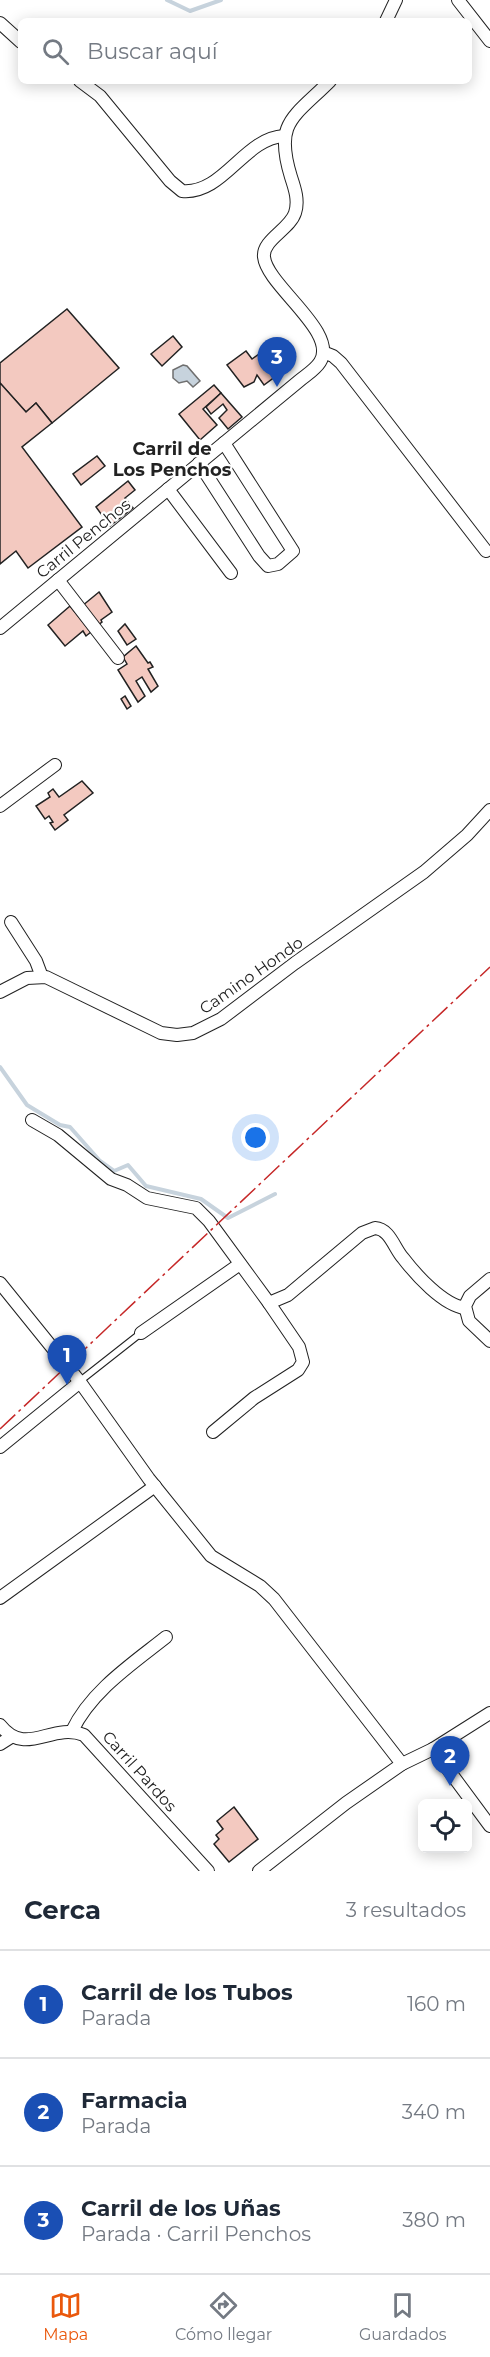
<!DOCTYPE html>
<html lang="es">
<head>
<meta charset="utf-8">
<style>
	:root { --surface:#fff; --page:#f2f2f3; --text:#1f2937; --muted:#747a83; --line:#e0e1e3; --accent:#ea580c }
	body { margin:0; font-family:Montserrat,sans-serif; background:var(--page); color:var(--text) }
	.controls { position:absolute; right:18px; bottom:18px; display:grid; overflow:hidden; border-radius:9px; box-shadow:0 3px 15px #0003 }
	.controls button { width:54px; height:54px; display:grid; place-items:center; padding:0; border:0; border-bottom:2px solid var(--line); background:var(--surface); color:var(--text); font:30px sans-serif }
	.you { position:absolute; left:256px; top:1138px; width:21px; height:21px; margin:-15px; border:4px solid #fff; border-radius:50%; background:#1a73e8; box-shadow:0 0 0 9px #1a73e833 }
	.badge { display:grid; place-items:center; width:39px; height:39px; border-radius:50%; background:var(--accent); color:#fff; font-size:20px; font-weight:700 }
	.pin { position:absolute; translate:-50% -50px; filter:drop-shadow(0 2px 3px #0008) }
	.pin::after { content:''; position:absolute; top:32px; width:21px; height:18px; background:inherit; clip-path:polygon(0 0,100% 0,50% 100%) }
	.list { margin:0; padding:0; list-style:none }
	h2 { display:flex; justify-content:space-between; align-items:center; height:78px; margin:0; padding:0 24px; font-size:26px }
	h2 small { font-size:20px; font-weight:400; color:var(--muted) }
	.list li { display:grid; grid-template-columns:39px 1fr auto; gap:18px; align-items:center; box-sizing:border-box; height:108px; padding:0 24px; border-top:2px solid var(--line) }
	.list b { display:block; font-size:22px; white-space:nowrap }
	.list p { margin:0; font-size:20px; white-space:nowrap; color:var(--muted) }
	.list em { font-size:20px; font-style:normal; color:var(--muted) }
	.icon { flex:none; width:33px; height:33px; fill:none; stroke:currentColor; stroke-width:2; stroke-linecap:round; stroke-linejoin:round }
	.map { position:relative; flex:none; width:490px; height:1871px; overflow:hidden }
	.search { position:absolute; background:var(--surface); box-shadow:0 3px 15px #0003; left:18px; right:18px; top:18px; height:66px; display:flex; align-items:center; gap:15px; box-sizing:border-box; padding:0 21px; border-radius:9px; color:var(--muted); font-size:22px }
	.sheet { height:402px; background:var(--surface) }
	nav { display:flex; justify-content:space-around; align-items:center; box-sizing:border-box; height:84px; border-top:2px solid var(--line); background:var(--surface); font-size:16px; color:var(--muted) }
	nav a { display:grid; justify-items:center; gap:3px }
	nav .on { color:var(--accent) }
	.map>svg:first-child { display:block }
</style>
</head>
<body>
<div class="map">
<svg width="490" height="1871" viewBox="0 0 490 1871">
	<rect width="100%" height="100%" fill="#fff"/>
	<!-- water -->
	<polygon fill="#c7d3dd" stroke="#6f6f6f" stroke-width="1.5" points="183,365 187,366 200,381 193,387 187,381 179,383 173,378 173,370"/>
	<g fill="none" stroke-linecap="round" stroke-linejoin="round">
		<!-- stream -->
		<g stroke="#c7d3dd" stroke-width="4">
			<polyline points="167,0 190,11 221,0"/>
			<polyline points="0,1067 27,1105 60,1125 70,1127 100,1161 114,1171 128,1165 146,1186 201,1199 228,1218 275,1194"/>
		</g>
	</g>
	<!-- building -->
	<g fill="#f3c9c0" stroke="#222" stroke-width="1.5">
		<polygon points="67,309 119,368 52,423 36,403 26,412 0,383 0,363"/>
		<polygon points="173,336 182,347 162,366 151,354"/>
		<polygon points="246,351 252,359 259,354 276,376 264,385 257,375 254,382 244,387 227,365"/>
		<polygon points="0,383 26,412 36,403 52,423 22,447 82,527 28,568 16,551 0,564"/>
		<polygon points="214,385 221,393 203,409 217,425 200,440 179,414"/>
		<polygon points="221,393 242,417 228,429 219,418 227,410 223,404 211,414 206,407"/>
		<polygon points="97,456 105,466 81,485 73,474"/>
		<polygon points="128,481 135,490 125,498 133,508 110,526 96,507"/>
		<polygon points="99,592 112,612 101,620 102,622 97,626 82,606"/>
		<polygon points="70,606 91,632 86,636 83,631 65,646 48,625"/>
		<polygon points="125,624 136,639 127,645 118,631"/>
		<polygon points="136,646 148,663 150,662 153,667 148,669 158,686 151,692 142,677 136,681 145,696 138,702 118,670 127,664 123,657"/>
		<polygon points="125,696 131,706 127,709 121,699"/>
		<polygon points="82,781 93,793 64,815 68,820 55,830 50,823 53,822 49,816 45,819 36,806 50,797 48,793 53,789 59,797"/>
		<polygon points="234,1807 258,1839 229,1862 214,1844 219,1839 216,1835 223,1829 217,1821"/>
	</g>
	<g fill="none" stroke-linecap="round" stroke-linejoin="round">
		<defs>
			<polyline id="lane" points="80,1381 141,1333"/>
			<g id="street">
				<polyline points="458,0 490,41"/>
				<polyline points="386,21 396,0"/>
				<polyline points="0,23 21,42"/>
				<path d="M80,81l20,15 70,85 12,10c41,4 62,-53 102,-55"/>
				<polyline points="323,352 333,356 341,363 486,551"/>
				<polyline points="199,463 259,556 268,566 278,564 293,551 224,443"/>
				<polyline points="168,489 231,573"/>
				<polyline points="58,580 118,658"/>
				<path d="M0,628l299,-247c7,-6 16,-11 21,-19 19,-30 -53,-76 -56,-105 -2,-17 26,-28 31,-44 4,-12 0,-24 -4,-36 -17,-55 2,-59 39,-96"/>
				<polyline points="0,806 55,765"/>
				<polyline points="11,922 36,961 42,977"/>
				<polyline points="0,992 27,978 46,977 161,1033 177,1035 193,1033 221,1019 295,963 424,872 467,835 490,810"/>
				<polyline points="32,1120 58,1135 111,1179 127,1185 147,1198 196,1208 209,1221 269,1303 299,1347 303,1362 298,1370 254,1398 213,1432"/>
				<polyline points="490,1279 470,1296 465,1306 469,1321 490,1341"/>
				<polyline points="0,1283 80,1382 149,1479 211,1556 260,1586 274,1599 402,1764"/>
				<path d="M269,1303l19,-8 74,-62 13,-5c15,1 19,20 28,30 13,17 40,47 62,50"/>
				<polyline points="141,1333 240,1264"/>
				<polyline points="0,1447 80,1382"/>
				<polyline points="0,1598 155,1486"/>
				<path d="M0,1725c26,33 51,-3 84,10l124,136"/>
				<path d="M72,1731c19,-40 60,-67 94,-94"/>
				<polyline points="0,1744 11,1737"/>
				<polyline points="433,1749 490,1826"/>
				<polyline points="259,1871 346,1803 402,1764 433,1749 490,1713"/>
			</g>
		</defs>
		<!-- lane casing -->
		<use href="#lane" stroke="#222" stroke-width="8"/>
		<!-- street casing -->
		<use href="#street" stroke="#222" stroke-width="14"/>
		<!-- lane -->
		<use href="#lane" stroke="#fff" stroke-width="6"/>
		<!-- street -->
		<use href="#street" stroke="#fff" stroke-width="12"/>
		<!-- power -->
		<polyline stroke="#c62828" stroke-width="1.5" stroke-dasharray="21 4.5 3 4.5" stroke-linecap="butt" points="0,1429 490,967"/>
	</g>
	<g text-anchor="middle" stroke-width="4.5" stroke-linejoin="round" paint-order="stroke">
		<!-- street labels -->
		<g font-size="16" fill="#222" stroke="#fff">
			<text transform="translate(83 538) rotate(-39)" y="6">Carril Penchos</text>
			<text transform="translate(251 975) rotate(-35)" y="6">Camino Hondo</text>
			<text transform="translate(140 1771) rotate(48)" y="6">Carril Pardos</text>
		</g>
		<!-- neighbourhood labels -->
		<g font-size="18" font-weight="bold" fill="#222" stroke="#fff">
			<text x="172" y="455">Carril de<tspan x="172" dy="21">Los Penchos</tspan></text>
		</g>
	</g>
</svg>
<div class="controls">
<button><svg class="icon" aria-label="locate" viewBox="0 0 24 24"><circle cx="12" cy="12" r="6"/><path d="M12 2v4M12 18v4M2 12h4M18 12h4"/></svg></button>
</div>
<div class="you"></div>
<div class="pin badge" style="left:67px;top:1385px;background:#1a4fb4">1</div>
<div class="pin badge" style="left:450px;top:1786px;background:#1a4fb4">2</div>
<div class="pin badge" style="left:277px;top:387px;background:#1a4fb4">3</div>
<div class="search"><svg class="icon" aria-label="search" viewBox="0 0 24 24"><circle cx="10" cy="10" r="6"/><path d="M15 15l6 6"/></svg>Buscar aquí</div>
</div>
<section class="sheet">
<h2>Cerca<small>3 resultados</small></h2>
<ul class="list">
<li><span class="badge" style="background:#1a4fb4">1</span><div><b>Carril de los Tubos</b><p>Parada</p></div><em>160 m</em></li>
<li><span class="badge" style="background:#1a4fb4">2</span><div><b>Farmacia</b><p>Parada</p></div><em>340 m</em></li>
<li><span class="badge" style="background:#1a4fb4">3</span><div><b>Carril de los Uñas</b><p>Parada · Carril Penchos</p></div><em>380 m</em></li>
</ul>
</section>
<nav>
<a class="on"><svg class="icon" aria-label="map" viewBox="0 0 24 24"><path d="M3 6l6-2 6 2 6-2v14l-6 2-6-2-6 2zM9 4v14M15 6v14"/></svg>Mapa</a>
<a><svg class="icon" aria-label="directions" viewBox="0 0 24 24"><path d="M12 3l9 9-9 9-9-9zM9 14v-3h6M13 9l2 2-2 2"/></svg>Cómo llegar</a>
<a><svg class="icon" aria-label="saved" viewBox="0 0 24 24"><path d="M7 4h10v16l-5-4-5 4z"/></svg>Guardados</a>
</nav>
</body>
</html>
